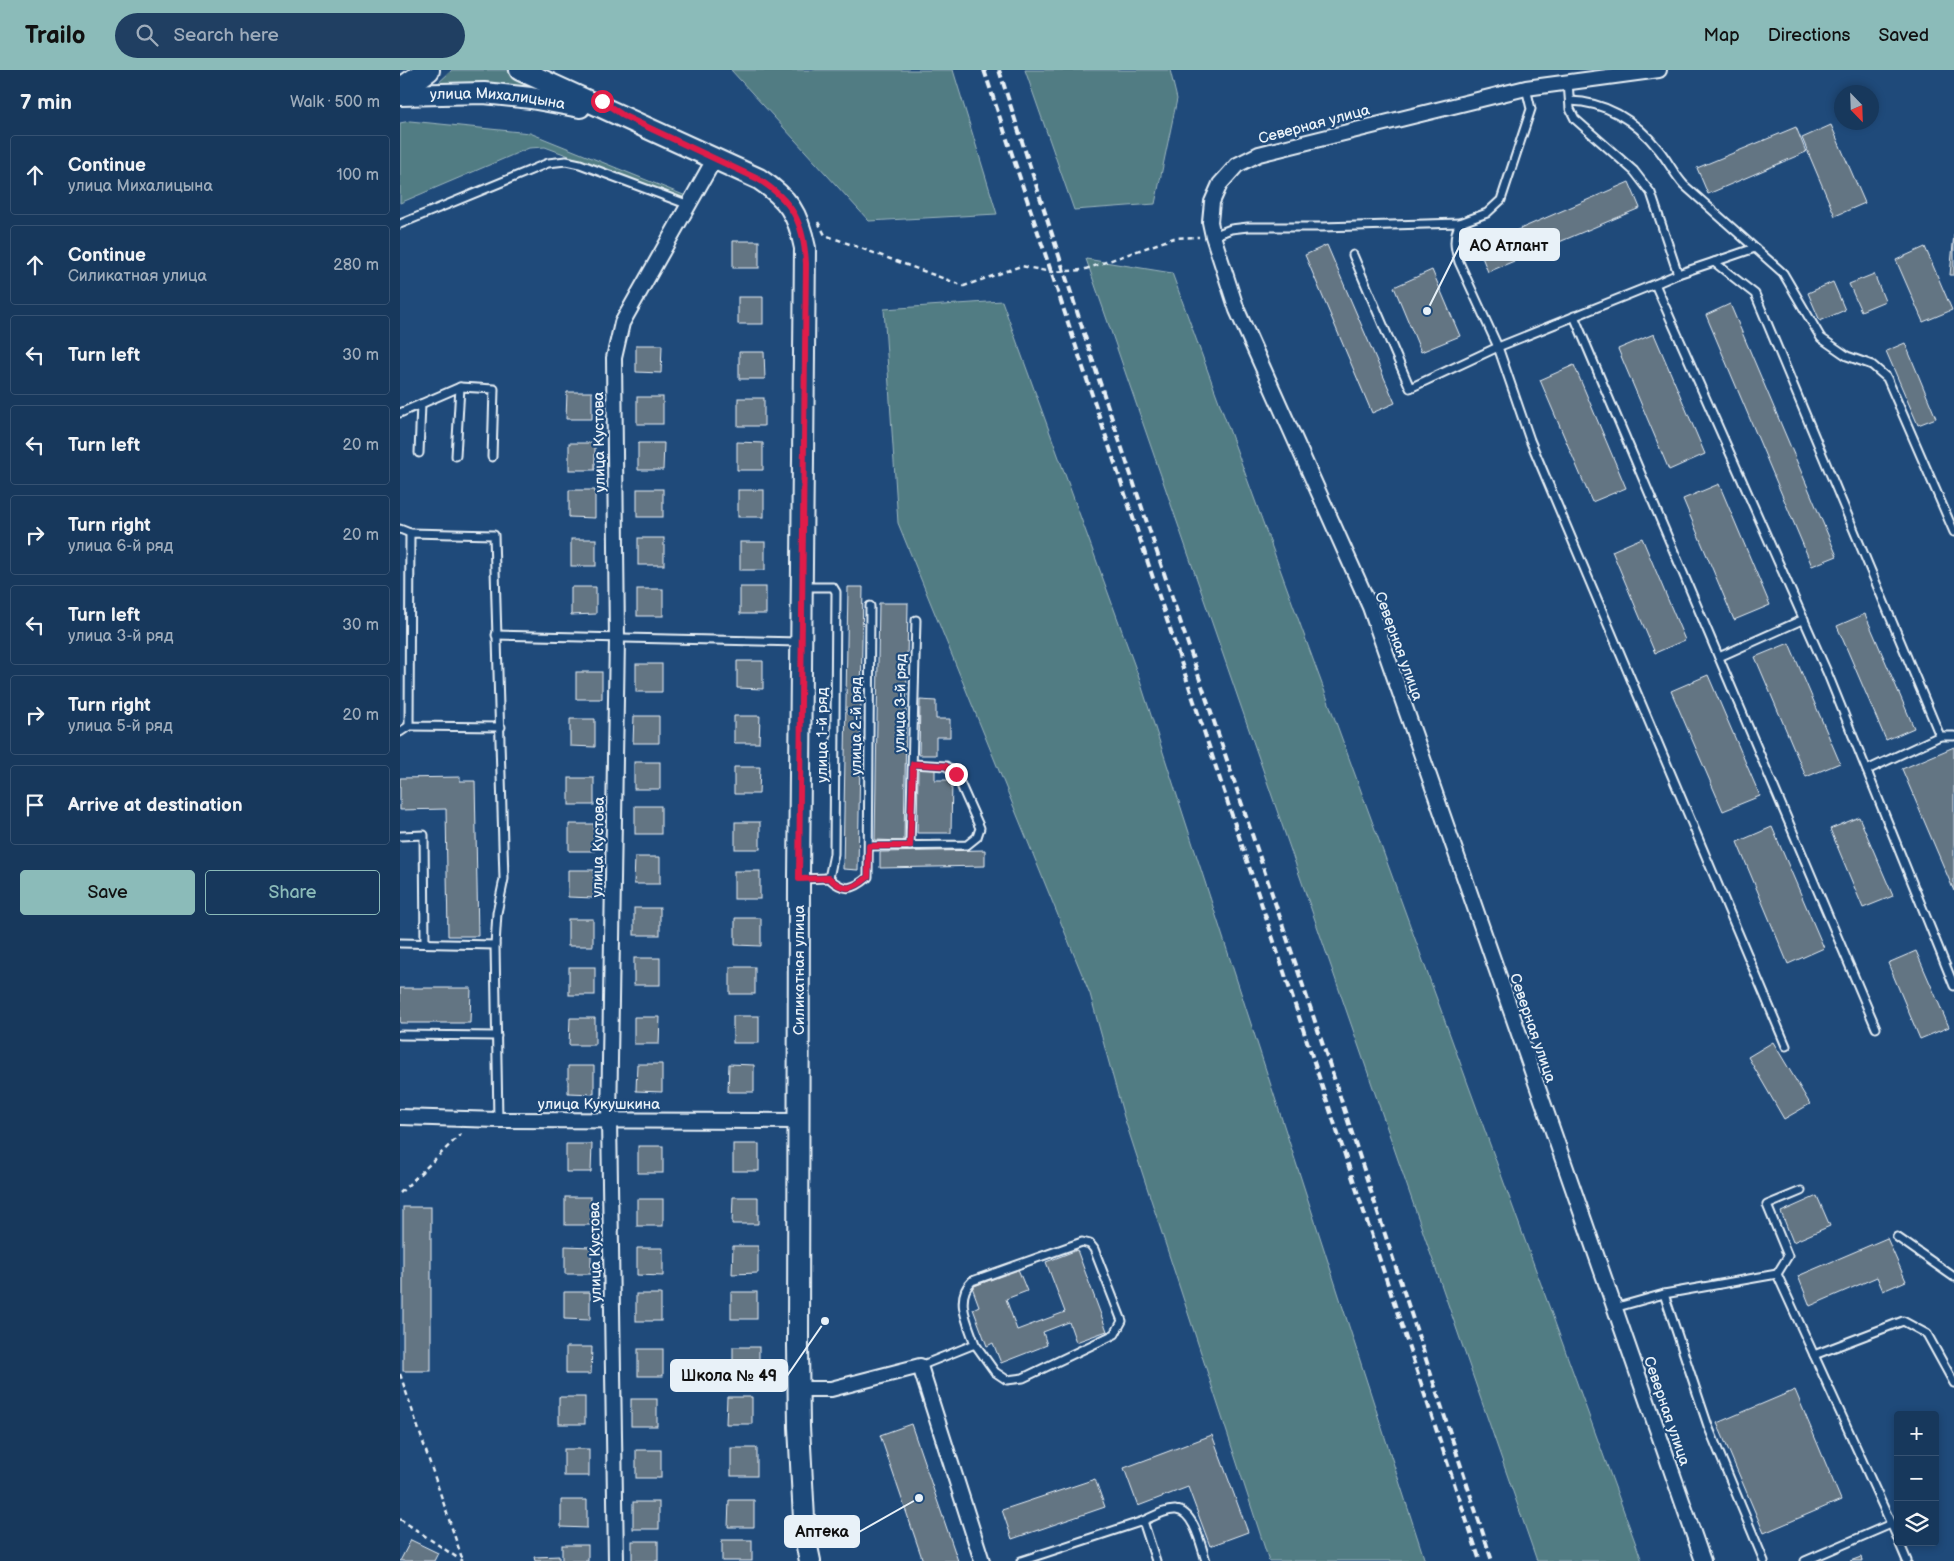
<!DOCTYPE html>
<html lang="en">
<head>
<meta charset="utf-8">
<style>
	:root { --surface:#17385c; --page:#203f62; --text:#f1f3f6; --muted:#9eacbb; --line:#365272; --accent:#8bbbb9 }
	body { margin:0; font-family:"Balsamiq Sans",sans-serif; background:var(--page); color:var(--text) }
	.controls { position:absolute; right:15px; bottom:15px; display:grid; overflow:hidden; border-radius:5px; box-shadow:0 2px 8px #0003 }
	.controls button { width:45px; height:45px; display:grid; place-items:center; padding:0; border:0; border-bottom:1px solid var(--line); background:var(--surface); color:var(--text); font:25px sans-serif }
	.compass { position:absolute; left:1434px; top:15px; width:45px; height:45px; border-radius:50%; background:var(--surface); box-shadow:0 2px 8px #0003; rotate:157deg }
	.stop { position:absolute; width:15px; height:15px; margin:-11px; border:4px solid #e11d48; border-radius:50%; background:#fff }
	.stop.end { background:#e11d48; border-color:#fff; box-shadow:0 1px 5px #0008 }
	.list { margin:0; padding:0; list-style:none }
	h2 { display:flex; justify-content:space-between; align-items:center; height:65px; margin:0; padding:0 20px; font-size:21px }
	h2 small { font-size:16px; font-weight:400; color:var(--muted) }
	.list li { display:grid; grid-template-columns:32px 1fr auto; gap:15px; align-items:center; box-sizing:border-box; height:80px; margin:0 10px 10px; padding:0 10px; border:1px solid var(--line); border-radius:5px }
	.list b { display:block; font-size:19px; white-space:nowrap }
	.list p { margin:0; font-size:16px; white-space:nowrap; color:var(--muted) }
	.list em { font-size:16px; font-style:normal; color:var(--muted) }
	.actions { display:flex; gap:10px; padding:15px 20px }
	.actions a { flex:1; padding:11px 0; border:1px solid var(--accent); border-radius:5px; text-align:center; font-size:18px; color:var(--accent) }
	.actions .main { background:var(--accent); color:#111 }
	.icon { flex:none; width:28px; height:28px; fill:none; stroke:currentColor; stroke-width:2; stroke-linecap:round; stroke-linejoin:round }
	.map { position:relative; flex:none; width:1554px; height:1491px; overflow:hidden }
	header { display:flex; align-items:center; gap:30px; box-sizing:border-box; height:70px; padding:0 25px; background:var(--accent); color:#111 }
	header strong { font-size:24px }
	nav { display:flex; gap:28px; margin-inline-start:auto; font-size:18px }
	.search { width:350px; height:45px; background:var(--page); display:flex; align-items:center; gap:12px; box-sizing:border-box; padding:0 18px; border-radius:28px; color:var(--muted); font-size:19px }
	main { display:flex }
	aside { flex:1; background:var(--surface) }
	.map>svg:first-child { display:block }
</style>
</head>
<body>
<header>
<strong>Trailo</strong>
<div class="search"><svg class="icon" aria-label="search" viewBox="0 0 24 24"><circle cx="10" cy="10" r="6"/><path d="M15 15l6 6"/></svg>Search here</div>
<nav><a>Map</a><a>Directions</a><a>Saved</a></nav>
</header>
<main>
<aside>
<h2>7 min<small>Walk · 500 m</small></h2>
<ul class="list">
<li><svg class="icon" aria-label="ahead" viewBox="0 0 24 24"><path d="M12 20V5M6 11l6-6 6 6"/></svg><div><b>Continue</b><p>улица Михалицына</p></div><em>100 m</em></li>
<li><svg class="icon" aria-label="ahead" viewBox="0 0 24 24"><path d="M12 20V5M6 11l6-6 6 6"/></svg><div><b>Continue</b><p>Силикатная улица</p></div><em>280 m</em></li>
<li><svg class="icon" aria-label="left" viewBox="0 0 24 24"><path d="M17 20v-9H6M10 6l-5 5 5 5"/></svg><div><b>Turn left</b></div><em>30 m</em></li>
<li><svg class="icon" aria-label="left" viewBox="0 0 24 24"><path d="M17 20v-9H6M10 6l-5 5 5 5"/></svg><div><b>Turn left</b></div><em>20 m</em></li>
<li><svg class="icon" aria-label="right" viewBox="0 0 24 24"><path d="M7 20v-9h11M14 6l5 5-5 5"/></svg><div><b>Turn right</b><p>улица 6-й ряд</p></div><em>20 m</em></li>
<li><svg class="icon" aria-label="left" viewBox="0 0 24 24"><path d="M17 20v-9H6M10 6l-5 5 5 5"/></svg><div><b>Turn left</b><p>улица 3-й ряд</p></div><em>30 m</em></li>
<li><svg class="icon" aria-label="right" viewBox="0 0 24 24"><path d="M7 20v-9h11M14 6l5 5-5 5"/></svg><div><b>Turn right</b><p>улица 5-й ряд</p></div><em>20 m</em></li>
<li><svg class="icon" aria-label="arrive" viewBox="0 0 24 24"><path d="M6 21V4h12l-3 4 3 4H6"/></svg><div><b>Arrive at destination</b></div></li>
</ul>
<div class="actions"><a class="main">Save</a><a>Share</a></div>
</aside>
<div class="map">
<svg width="1554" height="1491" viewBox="0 0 1554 1491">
	<rect width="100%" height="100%" fill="#1f4a7a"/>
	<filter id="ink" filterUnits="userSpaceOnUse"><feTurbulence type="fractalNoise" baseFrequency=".02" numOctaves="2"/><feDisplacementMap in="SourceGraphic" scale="10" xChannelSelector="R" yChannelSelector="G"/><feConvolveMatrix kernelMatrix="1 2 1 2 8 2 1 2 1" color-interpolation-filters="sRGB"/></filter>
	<g filter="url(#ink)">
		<!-- green -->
		<g fill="#517b83" stroke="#9cb6be">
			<polygon points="52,0 107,0 151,22 34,17"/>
			<polygon points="331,0 553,0 597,144 469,151"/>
			<polygon points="625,0 770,0 777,29 755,134 674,140"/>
			<polygon points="10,51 130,63 286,126 285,129 145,77 129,78 0,133 0,53"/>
			<polygon points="686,189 772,203 1242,1491 1137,1491"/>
			<polygon points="602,231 738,605 1025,1491 869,1491 724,1047 690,924 498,453 484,239"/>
		</g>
		<!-- building -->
		<g fill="#647483" stroke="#e8f1f8">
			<polygon points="1431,55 1465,133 1435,146 1402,68"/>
			<polygon points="1396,57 1406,82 1308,124 1297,98"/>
			<polygon points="1229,112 1240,138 1088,202 1078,177"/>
			<polygon points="1554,164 1554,205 1550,205"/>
			<rect x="333" y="171" width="26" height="27"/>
			<polygon points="927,175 995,333 972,343 905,185"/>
			<polygon points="1525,177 1552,240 1523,252 1496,190"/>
			<polygon points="1032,200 1060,266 1021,282 994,217"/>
			<polygon points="1474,204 1485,231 1461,241 1449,214"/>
			<polygon points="1433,212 1445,240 1420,251 1408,223"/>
			<rect x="338" y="227" width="25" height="27"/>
			<polygon points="1330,234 1437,486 1412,496 1306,245"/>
			<polygon points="1254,264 1305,384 1269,400 1218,279"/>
			<polygon points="1505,273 1536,348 1518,355 1486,281"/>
			<polygon points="236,275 262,275 261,303 236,302"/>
			<polygon points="339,282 364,282 365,309 339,309"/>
			<polygon points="1174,295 1226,418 1192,432 1140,310"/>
			<polygon points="167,322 192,322 192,349 166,349"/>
			<rect x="237" y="327" width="26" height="27"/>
			<rect x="338" y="328" width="26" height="28"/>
			<polygon points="337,372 363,373 363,400 337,400"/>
			<rect x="169" y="373" width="26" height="27"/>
			<polygon points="238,373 264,373 263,400 238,400"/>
			<polygon points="1319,414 1370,535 1334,550 1283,429"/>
			<rect x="237" y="419" width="26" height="28"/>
			<polygon points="169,420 195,420 195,448 169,447"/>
			<rect x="338" y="420" width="26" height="27"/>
			<rect x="238" y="468" width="26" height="27"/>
			<polygon points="1242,468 1285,570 1255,583 1212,481"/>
			<rect x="171" y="469" width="25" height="27"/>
			<rect x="340" y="472" width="25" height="28"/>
			<polygon points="171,517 196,517 196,544 171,545"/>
			<rect x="340" y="517" width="26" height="27"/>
			<polygon points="448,517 463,517 458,800 443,799"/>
			<rect x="237" y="519" width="26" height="27"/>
			<polygon points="479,533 508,533 504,771 475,770"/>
			<polygon points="1465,544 1514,658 1486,670 1437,556"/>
			<polygon points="1389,573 1440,693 1406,707 1355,587"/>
			<polygon points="337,591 363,591 363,619 337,618"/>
			<rect x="236" y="594" width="26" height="28"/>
			<rect x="176" y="602" width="26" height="27"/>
			<polygon points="1308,605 1360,726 1323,741 1271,621"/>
			<polygon points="520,630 536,631 536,649 550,649 550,667 536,667 536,685 519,685"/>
			<polygon points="234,646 259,646 259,673 233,673"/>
			<polygon points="334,646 360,646 359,673 334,673"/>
			<polygon points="170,649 195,649 195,677 170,676"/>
			<polygon points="1554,677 1554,821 1502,699"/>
			<rect x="234" y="692" width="26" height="27"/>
			<polygon points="334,697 360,697 359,724 334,724"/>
			<polygon points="518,699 535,699 535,710 552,710 551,763 517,763"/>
			<polygon points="60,707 60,711 75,711 78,866 48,866 46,739 0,740 0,708"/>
			<rect x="169" y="708" width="25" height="27"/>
			<rect x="235" y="736" width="26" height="28"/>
			<polygon points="1459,747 1493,826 1463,838 1430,759"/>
			<rect x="335" y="752" width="25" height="27"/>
			<polygon points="169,754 194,754 195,781 169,781"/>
			<polygon points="1372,757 1424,878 1388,894 1337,772"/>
			<polygon points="585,780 585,796 480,798 480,782"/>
			<polygon points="235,787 260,787 260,814 234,814"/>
			<polygon points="168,800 194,800 194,828 168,827"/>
			<rect x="334" y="801" width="26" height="28"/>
			<rect x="234" y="838" width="26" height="27"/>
			<polygon points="335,848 361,848 361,876 335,875"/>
			<rect x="168" y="849" width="25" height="27"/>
			<polygon points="1516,881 1549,957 1520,969 1488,893"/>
			<rect x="234" y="888" width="26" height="27"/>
			<rect x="169" y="897" width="26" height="28"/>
			<rect x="330" y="897" width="25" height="27"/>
			<polygon points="0,918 71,918 70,953 0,953"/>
			<rect x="333" y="946" width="26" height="27"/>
			<polygon points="234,947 260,947 259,974 234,974"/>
			<polygon points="170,948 195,948 195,975 169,975"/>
			<polygon points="1373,972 1410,1034 1384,1049 1348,987"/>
			<polygon points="237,994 262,994 262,1022 236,1021"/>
			<polygon points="329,994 354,995 354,1022 328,1022"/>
			<polygon points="168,996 194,996 194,1024 168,1023"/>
			<polygon points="166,1074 192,1074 191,1102 166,1102"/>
			<rect x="333" y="1074" width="26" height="27"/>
			<rect x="238" y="1076" width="25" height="27"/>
			<polygon points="1417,1126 1430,1156 1393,1172 1381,1142"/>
			<rect x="165" y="1127" width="26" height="28"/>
			<polygon points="333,1127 358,1127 358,1154 332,1154"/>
			<rect x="237" y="1129" width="26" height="27"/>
			<rect x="3" y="1137" width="28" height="164"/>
			<polygon points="1487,1168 1506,1211 1483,1221 1477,1207 1410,1236 1398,1206"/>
			<polygon points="165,1176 191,1177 191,1204 165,1204"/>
			<polygon points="333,1176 358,1176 358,1203 332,1204"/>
			<polygon points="237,1178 263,1178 263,1206 237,1205"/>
			<polygon points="677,1180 707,1261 676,1272 669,1252 643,1262 647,1275 601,1293 593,1273 587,1276 573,1239 579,1236 572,1217 618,1199 627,1221 606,1229 617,1260 665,1242 646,1192"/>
			<polygon points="164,1222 190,1222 190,1250 164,1249"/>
			<rect x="331" y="1222" width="26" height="27"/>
			<rect x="236" y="1224" width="25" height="27"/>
			<polygon points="166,1277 192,1277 191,1304 166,1304"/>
			<rect x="333" y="1277" width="26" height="27"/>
			<rect x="238" y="1279" width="25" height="27"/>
			<polygon points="1395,1320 1441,1430 1364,1463 1317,1353"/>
			<rect x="159" y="1327" width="26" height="27"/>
			<polygon points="327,1327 352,1327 352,1354 326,1354"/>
			<rect x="231" y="1329" width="26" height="27"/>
			<polygon points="511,1354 558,1491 523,1491 480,1365"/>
			<polygon points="812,1365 848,1462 810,1476 788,1417 738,1436 724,1398"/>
			<rect x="331" y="1378" width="26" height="28"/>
			<rect x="164" y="1379" width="25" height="27"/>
			<rect x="236" y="1380" width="25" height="28"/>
			<polygon points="695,1409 705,1437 612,1469 602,1440"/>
			<polygon points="161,1430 187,1430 187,1458 161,1457"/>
			<polygon points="329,1430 354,1430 354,1457 328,1457"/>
			<rect x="233" y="1432" width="26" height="27"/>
			<polygon points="11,1470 38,1483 34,1491 0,1491"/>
			<rect x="322" y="1470" width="30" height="21"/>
			<rect x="232" y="1471" width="26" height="20"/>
			<rect x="162" y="1475" width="26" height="16"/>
			<polygon points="159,1486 159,1491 135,1491 134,1487"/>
			<polygon points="1461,1487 1462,1491 1450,1491"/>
		</g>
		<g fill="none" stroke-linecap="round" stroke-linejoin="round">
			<defs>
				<g id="lane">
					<polyline points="1168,12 1170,39 1175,49 1234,101 1251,123 1278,204"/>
					<path d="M1126,18l5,21 -30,91 -14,13 -27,10c-7,15 -6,23 -1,39l39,85 157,-63 172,388 127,314"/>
					<path d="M1170,31c37,1 66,20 89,49 9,11 15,24 25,35l99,88 38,65 26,18 25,9 15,13 67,154"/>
					<polyline points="0,154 148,93 166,91 180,94 289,135"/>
					<polyline points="813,166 831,159 848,157 922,157 1060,153"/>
					<polyline points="953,185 1010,318 1098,277 1130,370 1386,976"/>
					<polyline points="1314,192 1355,178"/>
					<polyline points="1255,214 1278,204 1314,192 1355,224 1540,666 1554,666"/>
					<polyline points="1174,246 1476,958"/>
					<polyline points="0,343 60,317 94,319 92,387"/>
					<polyline points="19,383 21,334"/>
					<polyline points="56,386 60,317"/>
					<polyline points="0,459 10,463"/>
					<polyline points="404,517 433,517 436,522 434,784 429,808"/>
					<polyline points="96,565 399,572"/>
					<polyline points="1319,587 1404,549"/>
					<polyline points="0,662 9,656"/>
					<polyline points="1467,700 1540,666"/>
					<polyline points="0,766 24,765 25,873"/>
					<polyline points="469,776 567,775 577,767 580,758 556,704 546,696 513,694"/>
					<polyline points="510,776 516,550"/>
					<path d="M400,809l29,-1c15,14 24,12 39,-1l2,-271"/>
					<polyline points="0,873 95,875"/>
					<polyline points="0,965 97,966"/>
					<polyline points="98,1050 95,875 97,843 104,809 94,465 10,463 9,656 101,657"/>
					<polyline points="1497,1167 1554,1207"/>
					<polyline points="1377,1204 1388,1186 1367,1135 1401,1121"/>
					<polyline points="1264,1224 1308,1356 1364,1491"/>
					<polyline points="1214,1238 1264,1224 1377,1204 1498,1469"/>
					<polyline points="1414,1285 1503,1251 1527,1264 1554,1313"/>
					<path d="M520,1296l55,-22 20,28 12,8 16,-2 92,-44 7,-13 -28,-72 -4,-5 -8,-2 -110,39c-18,17 -4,43 3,63"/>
					<path d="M743,1451c9,-4 23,-12 33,-11 18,1 25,36 30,51"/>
					<polyline points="1499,1472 1507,1491"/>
					<polyline points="621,1491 743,1451 756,1491"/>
					<polyline points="1405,1491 1491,1454"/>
				</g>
				<g id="street">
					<polyline points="1259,0 1126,18 859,84 837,95 820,114 812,132 810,152 813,166 837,240 970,537 1303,1491"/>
					<polyline points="0,1047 98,1050 398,1051"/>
					<polyline points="399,1319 431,1319 520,1296 582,1491"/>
					<polyline points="216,1491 209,1050 217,569 214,288 222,253 315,88"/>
				</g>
				<g id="secondary">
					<path d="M120,0l239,109c29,19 39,34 46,69l-6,631 -1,467 1,81 6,110 5,24"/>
					<path id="s1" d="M0,25l84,-2 47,5 49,9"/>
				</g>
				<polyline id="primary" points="0,18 6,16 28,0"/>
			</defs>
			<!-- lane casing -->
			<use href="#lane" stroke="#e8f1f8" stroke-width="11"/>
			<!-- street casing -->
			<use href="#street" stroke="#e8f1f8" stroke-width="18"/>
			<!-- secondary casing -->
			<use href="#secondary" stroke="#e8f1f8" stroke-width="24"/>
			<!-- primary casing -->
			<use href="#primary" stroke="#e8f1f8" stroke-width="26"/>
			<!-- path -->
			<g stroke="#e8f1f8" stroke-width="2.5" stroke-dasharray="5 4" stroke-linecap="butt">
				<polyline points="418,152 425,165 564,216 621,196 651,202 683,200 774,168 799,167"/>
				<polyline points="0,1123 61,1064"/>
				<polyline points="0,1304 63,1491"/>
				<polyline points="0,1449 62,1491"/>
			</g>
			<!-- lane -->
			<use href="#lane" stroke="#1f4a7a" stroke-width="7"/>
			<!-- street -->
			<use href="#street" stroke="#1f4a7a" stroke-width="14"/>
			<!-- secondary -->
			<use href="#secondary" stroke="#1f4a7a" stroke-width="20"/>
			<!-- primary -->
			<use href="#primary" stroke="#1f4a7a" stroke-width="22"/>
			<!-- rail -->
			<g stroke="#e8f1f8" stroke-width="4" stroke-dasharray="8 4" stroke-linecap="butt">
				<polyline points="584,0 1080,1491"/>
				<polyline points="599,0 702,319 928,990 1092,1491"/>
			</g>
		</g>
	</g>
	<g fill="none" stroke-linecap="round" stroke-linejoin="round" filter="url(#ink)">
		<!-- route -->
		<path stroke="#e11d48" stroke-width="6" d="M202,31l22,15 134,63c35,22 46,44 48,85l-7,615 30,-1c15,14 24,12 39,-1l1,-31h41l3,-82 33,2 10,8"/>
	</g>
	<g text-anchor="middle" stroke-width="4.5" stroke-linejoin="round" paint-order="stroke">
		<!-- street labels -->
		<g font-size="15" fill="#e8f1f8" stroke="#1f4a7a">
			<text dy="5" stroke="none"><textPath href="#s1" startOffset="98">улица Михалицына</textPath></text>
			<text transform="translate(914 54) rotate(-15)" y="5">Северная улица</text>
			<text transform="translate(199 372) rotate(-91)" y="5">улица Кустова</text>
			<text transform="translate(999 576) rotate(70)" y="5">Северная улица</text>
			<text transform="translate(500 633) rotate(-89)" y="5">улица 3-й ряд</text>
			<text transform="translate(456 656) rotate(-90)" y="5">улица 2-й ряд</text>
			<text transform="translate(422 665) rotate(-90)" y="5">улица 1-й ряд</text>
			<text transform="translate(198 777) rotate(-89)" y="5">улица Кустова</text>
			<text transform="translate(399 900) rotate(-90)" y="5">Силикатная улица</text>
			<text transform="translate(1133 958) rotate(71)" y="5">Северная улица</text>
			<text x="199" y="1039">улица Кукушкина</text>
			<text transform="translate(195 1182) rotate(-91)" y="5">улица Кустова</text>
			<text transform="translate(1267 1341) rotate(71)" y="5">Северная улица</text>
		</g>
	</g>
	<!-- callouts -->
	<path fill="none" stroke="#e8f1f8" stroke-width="2" d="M1027 241L1060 175M425 1251L387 1306M519 1428L459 1462"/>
	<g fill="#e8f1f8" stroke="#1f4a7a" stroke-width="2">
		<circle cx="1027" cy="241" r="5"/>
		<circle cx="425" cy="1251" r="5"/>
		<circle cx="519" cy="1428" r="5"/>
	</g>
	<g fill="#e8f1f8" stroke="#e8f1f8" stroke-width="2">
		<rect x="1060" y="159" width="99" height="31" rx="5"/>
		<rect x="271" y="1290" width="116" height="31" rx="5"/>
		<rect x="385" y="1446" width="74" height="31" rx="5"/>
	</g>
	<g font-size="16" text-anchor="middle" font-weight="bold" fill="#111">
		<text x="1109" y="181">АО Атлант</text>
		<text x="329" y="1311">Школа № 49</text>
		<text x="422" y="1467">Аптека</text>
	</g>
</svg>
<div class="controls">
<button>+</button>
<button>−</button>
<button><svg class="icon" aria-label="layers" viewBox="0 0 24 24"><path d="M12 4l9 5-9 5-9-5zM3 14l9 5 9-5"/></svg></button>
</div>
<svg class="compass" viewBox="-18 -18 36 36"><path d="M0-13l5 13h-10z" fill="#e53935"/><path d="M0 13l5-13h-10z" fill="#9eacbb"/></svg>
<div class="stop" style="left:202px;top:31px"></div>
<div class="stop end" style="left:556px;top:704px"></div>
</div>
</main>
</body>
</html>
